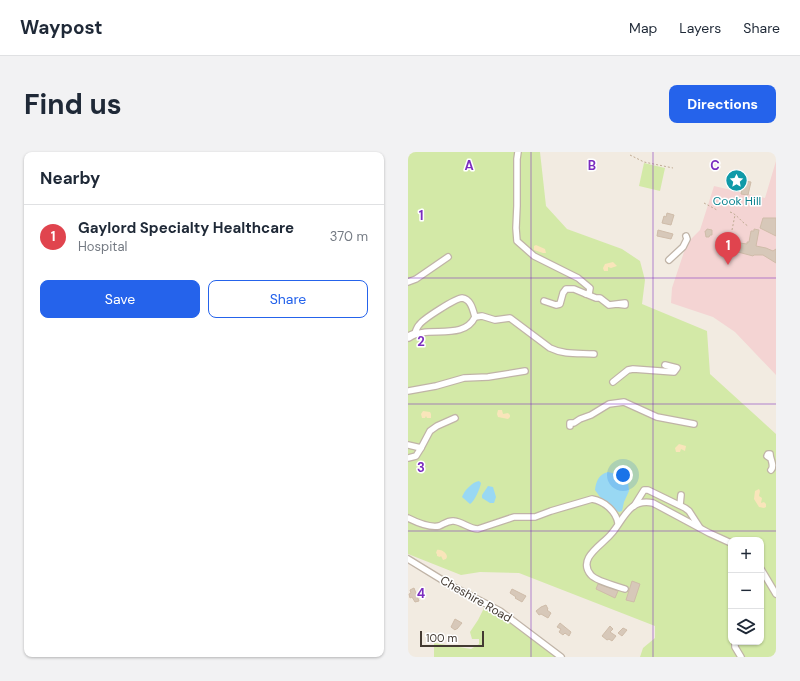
<!DOCTYPE html>
<html lang="en">
<head>
<meta charset="utf-8">
<style>
	:root { --surface:#fff; --page:#f2f2f3; --text:#1f2937; --muted:#747a83; --line:#e0e1e3; --accent:#2563eb }
	body { margin:0; font-family:"DM Sans",sans-serif; background:var(--page); color:var(--text) }
	.controls { position:absolute; right:12px; bottom:12px; display:grid; overflow:hidden; border-radius:8px; box-shadow:0 1px 3px #0004 }
	.controls button { width:36px; height:36px; display:grid; place-items:center; padding:0; border:0; border-bottom:1px solid var(--line); background:var(--surface); color:var(--text); font:20px sans-serif }
	.scale { position:absolute; left:12px; bottom:10px; width:64px; box-sizing:border-box; padding-left:4px; border:2px solid #433a32; border-top:0; font-size:11px; line-height:14px; white-space:nowrap; color:#433a32; -webkit-text-stroke:3px #fff; paint-order:stroke }
	.you { position:absolute; left:215px; top:323px; width:14px; height:14px; margin:-10px; border:3px solid #fff; border-radius:50%; background:#1a73e8; box-shadow:0 0 0 6px #1a73e833 }
	.badge { display:grid; place-items:center; width:26px; height:26px; border-radius:50%; background:var(--accent); color:#fff; font-size:13px; font-weight:700 }
	.pin { position:absolute; translate:-50% -33px; filter:drop-shadow(0 1px 2px #0008) }
	.pin::after { content:''; position:absolute; top:21px; width:14px; height:12px; background:inherit; clip-path:polygon(0 0,100% 0,50% 100%) }
	.list { margin:0; padding:0; list-style:none }
	h2 { display:flex; justify-content:space-between; align-items:center; height:52px; margin:0; padding:0 16px; font-size:17px }
	h2 small { font-size:13px; font-weight:400; color:var(--muted) }
	.list li { display:grid; grid-template-columns:26px 1fr auto; gap:12px; align-items:center; box-sizing:border-box; height:64px; padding:0 16px; border-top:1px solid var(--line) }
	.list b { display:block; font-size:15px; white-space:nowrap }
	.list p { margin:0; font-size:13px; white-space:nowrap; color:var(--muted) }
	.list em { font-size:13px; font-style:normal; color:var(--muted) }
	.actions { display:flex; gap:8px; padding:12px 16px }
	.actions a { flex:1; padding:9px 0; border:1px solid var(--accent); border-radius:8px; text-align:center; font-size:14px; color:var(--accent) }
	.actions .main { background:var(--accent); color:#fff }
	.icon { flex:none; width:22px; height:22px; fill:none; stroke:currentColor; stroke-width:2; stroke-linecap:round; stroke-linejoin:round }
	.map { position:relative; flex:none; width:368px; height:505px; overflow:hidden; border-radius:8px }
	header { display:flex; align-items:center; gap:24px; box-sizing:border-box; height:56px; padding:0 20px; background:var(--surface); border-bottom:1px solid var(--line) }
	header strong { font-size:19px }
	nav { display:flex; gap:22px; margin-inline-start:auto; font-size:14px }
	.intro { display:flex; align-items:center; justify-content:space-between; box-sizing:border-box; height:96px; padding:0 24px }
	h1 { margin:0; font-size:28px }
	.button { padding:10px 18px; border-radius:8px; background:var(--accent); color:#fff; font-size:14px; font-weight:700 }
	main { display:flex; gap:24px; padding:0 24px }
	aside { flex:1; background:var(--surface); border-radius:8px; box-shadow:0 1px 3px #0004 }
	.map>svg:first-child { display:block }
</style>
</head>
<body>
<header>
<strong>Waypost</strong>
<nav><a>Map</a><a>Layers</a><a>Share</a></nav>
</header>
<div class="intro"><h1>Find us</h1><a class="button">Directions</a></div>
<main>
<aside>
<h2>Nearby<small></small></h2>
<ul class="list">
<li><span class="badge" style="background:#e0444e">1</span><div><b>Gaylord Specialty Healthcare</b><p>Hospital</p></div><em>370 m</em></li>
</ul>
<div class="actions"><a class="main">Save</a><a>Share</a></div>
</aside>
<div class="map">
<svg width="368" height="505" viewBox="0 0 368 505">
	<rect width="100%" height="100%" fill="#f2ebe1"/>
	<!-- medical -->
	<polygon fill="#f4d4d3" points="368,9 368,223 327,180 305,165 263,151 264,136 279,91 292,78 306,34 357,46"/>
	<!-- green -->
	<g fill="#d3e9a7" fill-rule="evenodd">
		<path d="M0,0h132l6,54 21,23 55,20 18,12 5,19 -3,24 65,27 3,43 66,60v223h-136l3,-9 12,-10v-12l-136,-53 -39,-1 -19,3 -53,-21zM323,388h30v102h-30z"/>
		<polygon points="236,11 257,16 252,39 231,34"/>
		<polygon points="77,454 94,463 149,505 26,505 26,491 63,497 71,492 71,487 64,487 62,480 70,468"/>
	</g>
	<!-- sand -->
	<g fill="#f9e5ba">
		<polygon points="128,93 137,97 138,101 135,101 126,98 126,94"/>
		<polygon points="205,110 209,114 203,116 200,115 200,119 196,119 195,116 197,112"/>
		<polygon points="90,258 94,258 95,262 100,261 102,263 102,265 100,267 90,265 89,262"/>
		<polygon points="15,259 22,260 23,262 23,266 19,266 18,264 17,266 14,266 13,262"/>
		<polygon points="271,292 278,294 277,299 273,297 272,300 268,300 267,296"/>
		<polygon points="351,337 352,339 351,344 354,346 353,351 356,350 358,352 358,355 356,356 351,355 346,347 347,339"/>
		<path d="M29,398c4,-1 10,3 10,7l-1,2 -3,1 -2,-4 -1,1 -3,-1v-2l-1,-1z"/>
	</g>
	<!-- water -->
	<g fill="#99d8f3">
		<path d="M200,320l12,3 8,7 1,9 -5,11 -2,9 -3,1 -3,-2 -16,-13 -5,-7c1,-9 4,-16 13,-18z"/>
		<path d="M71,329l2,2c-1,6 -7,19 -11,21l-8,-7c2,-6 10,-15 17,-16z"/>
		<polygon points="80,334 85,335 88,345 86,351 82,351 74,346 74,343"/>
	</g>
	<!-- building -->
	<g fill="#d7c8b9" stroke="#cfbca9">
		<polygon points="336,29 343,30 340,43 333,42"/>
		<polygon points="259,61 266,63 263,73 254,71 256,64 258,65"/>
		<polygon points="355,66 368,66 368,84 352,76"/>
		<polygon points="299,77 304,78 304,83 302,83 301,85 298,85 297,79 298,79"/>
		<polygon points="346,77 351,78 348,94 358,96 365,99 368,97 368,111 355,103 346,103 345,104 330,100 332,91 339,92 339,90 341,90 343,79 346,79"/>
		<polygon points="250,78 265,82 263,87 249,84"/>
		<polygon points="224,429 232,432 226,450 218,448"/>
		<polygon points="190,432 210,439 207,446 188,437"/>
		<polygon points="6,436 11,449 7,450 4,445 2,446 1,442 3,441 2,438"/>
		<polygon points="104,437 118,444 114,450 107,446 108,445 102,441"/>
		<polygon points="138,453 140,457 139,458 143,461 140,466 133,462 131,463 128,459 133,455"/>
		<polygon points="47,467 54,471 49,477 48,477 47,478 43,475"/>
		<polygon points="152,471 163,480 161,484 157,481 155,483 151,480 153,477 149,475"/>
		<polygon points="202,474 205,477 202,480 208,484 204,489 201,487 199,488 194,484"/>
		<polygon points="215,476 219,478 214,484 210,481"/>
	</g>
	<g fill="none" stroke-linecap="round" stroke-linejoin="round">
		<defs>
			<g id="minor">
				<polyline points="110,0 109,7 109,54 108,76 109,89 126,104 170,126 182,136 181,142 178,142 166,137 158,137 155,141 152,152 148,153 136,149"/>
				<polyline points="261,108 275,95 279,87 278,84"/>
				<polyline points="0,130 8,127 40,105"/>
				<polyline points="178,142 188,146 192,146 201,153 217,151 217,153 209,152"/>
				<path d="M67,165l7,-1 13,4 15,-2 40,30c14,7 29,5 44,6"/>
				<path d="M0,184l7,-3c1,-3 2,-6 4,-8 4,-6 37,-27 43,-27 9,1 11,12 13,19 -12,25 -49,7 -66,21l-1,-1"/>
				<polyline points="205,230 220,218 225,217 266,220 269,216 257,213"/>
				<polyline points="0,239 28,234 56,226 80,225 117,219"/>
				<polyline points="162,274 162,271 166,271 172,267 183,263 201,252 216,250 249,265 286,272"/>
				<polyline points="0,293 13,296 22,279 29,274 47,266"/>
				<polyline points="0,306 8,304 13,296"/>
				<path d="M362,306l-3,-2 1,-2h2c0,5 5,12 1,16"/>
				<polyline points="272,353 273,343"/>
				<polyline points="226,354 236,338 240,338 277,356 281,359 292,376"/>
				<path d="M0,366c8,4 21,10 31,8 5,-2 9,-6 15,-5 9,1 15,8 24,8l36,-12h21l16,-6 41,-12c13,2 24,13 26,24"/>
				<polyline points="0,407 44,434 92,459 153,505"/>
				<polyline points="353,417 368,442"/>
				<path d="M217,437c-9,-3 -29,-8 -34,-14 -15,-17 13,-31 21,-42 12,-14 17,-35 41,-30l56,30 22,10"/>
				<polyline points="327,490 327,495 333,505"/>
			</g>
		</defs>
		<!-- minor casing -->
		<use href="#minor" stroke="#c0b4a7" stroke-width="8"/>
		<!-- path -->
		<g stroke="#c0ab94" stroke-width="1" stroke-dasharray="2 2" stroke-linecap="butt">
			<polyline points="222,3 236,10 265,16"/>
			<polyline points="296,51 309,58"/>
			<path d="M322,60c7,2 11,10 18,14"/>
			<polyline points="324,78 327,63"/>
		</g>
		<!-- minor -->
		<use href="#minor" stroke="#fff" stroke-width="5.5"/>
	</g>
	<!-- grid -->
	<path fill="none" stroke="#7b2cbf" stroke-width="1" stroke-opacity="0.55" d="M123,0v505M245,0v505M0,126h368M0,252h368M0,379h368"/>
	<!-- icons -->
	<defs>
		<symbol id="sight-disc" viewBox="-11 -11 22 22"><circle r="9.5" fill="#0f9aa8" stroke="#fff"/><path d="M0-6L1.8-2.2L6-1.7L2.9 1.2L3.7 5.4L0 3.3L-3.7 5.4L-2.9 1.2L-6-1.7L-1.8-2.2Z" fill="#fff"/></symbol>
	</defs>
	<g fill-rule="evenodd">
		<use href="#sight-disc" x="316" y="16" width="25" height="25"/>
	</g>
	<g text-anchor="middle" stroke-width="3" stroke-linejoin="round" paint-order="stroke">
		<!-- culture labels -->
		<g font-size="12" fill="#0d838f" stroke="#fff">
			<text x="329" y="53">Cook Hill</text>
		</g>
		<!-- street labels -->
		<g font-size="12" fill="#433a32" stroke="#fff">
			<text transform="translate(68 447) rotate(30)" y="4">Cheshire Road</text>
		</g>
	</g>
	<g font-size="13" text-anchor="middle" font-weight="bold" fill="#7b2cbf" stroke="#fff" stroke-width="3" stroke-linejoin="round" paint-order="stroke">
		<text x="61" y="18">A</text>
		<text x="184" y="18">B</text>
		<text x="307" y="18">C</text>
		<text x="13" y="68">1</text>
		<text x="13" y="194">2</text>
		<text x="13" y="320">3</text>
		<text x="13" y="446">4</text>
	</g>
</svg>
<div class="controls">
<button>+</button>
<button>−</button>
<button><svg class="icon" aria-label="layers" viewBox="0 0 24 24"><path d="M12 4l9 5-9 5-9-5zM3 14l9 5 9-5"/></svg></button>
</div>
<div class="scale">100 m</div>
<div class="you"></div>
<div class="pin badge" style="left:320px;top:113px;background:#e0444e">1</div>
</div>
</main>
</body>
</html>
